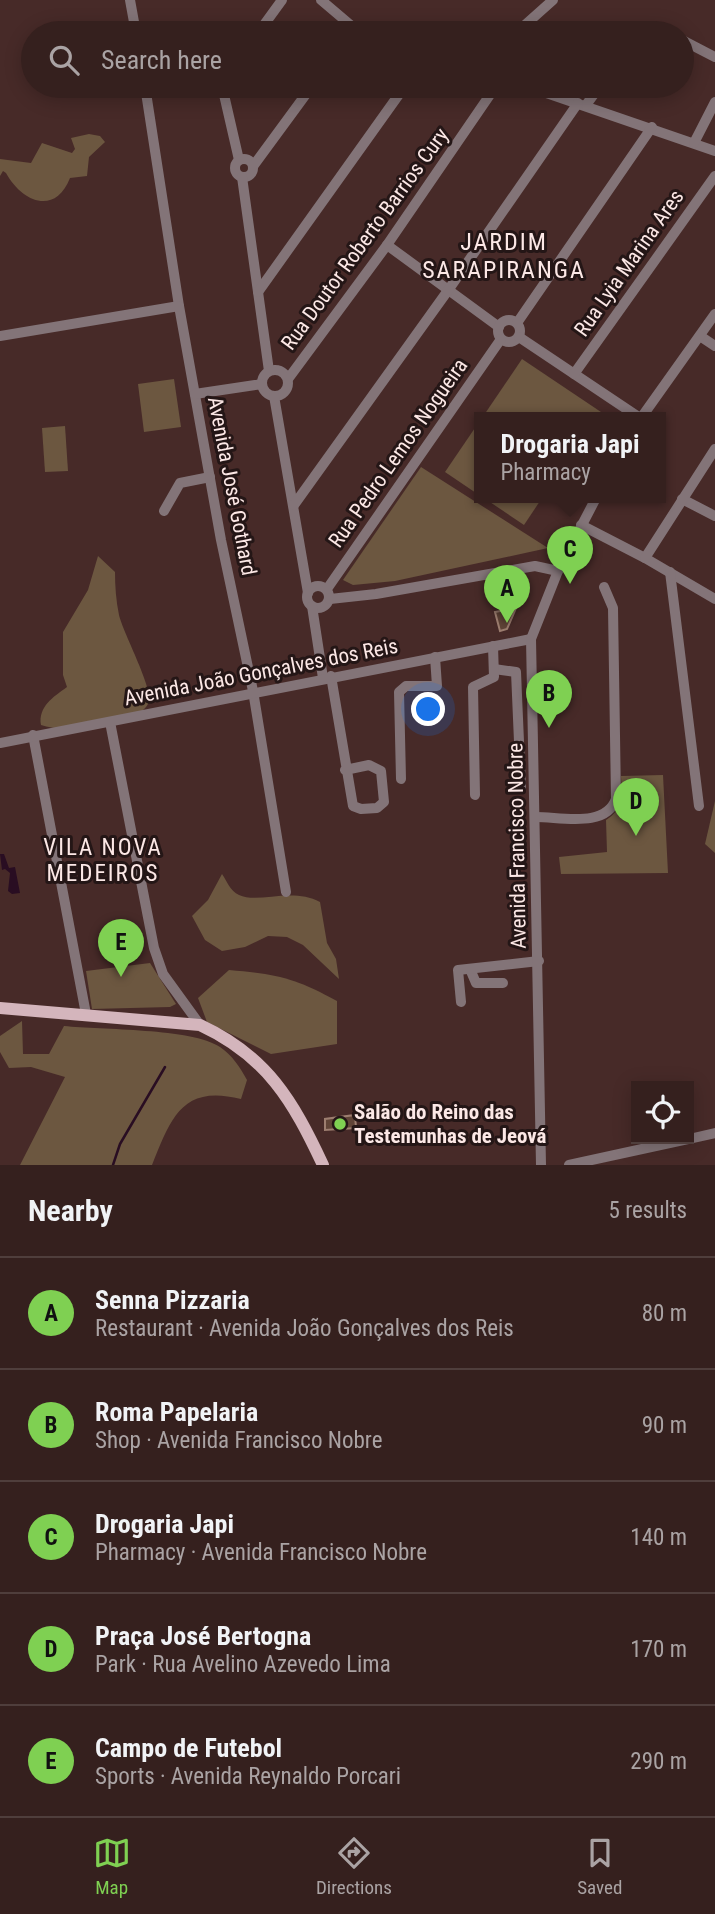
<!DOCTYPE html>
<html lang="en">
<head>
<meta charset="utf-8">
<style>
	:root { --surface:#35201e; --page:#3d2827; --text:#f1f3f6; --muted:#aaa3a4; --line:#4f3e3c; --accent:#7fd052 }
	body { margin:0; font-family:"Roboto Condensed",sans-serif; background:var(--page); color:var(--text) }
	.controls { position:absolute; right:21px; bottom:21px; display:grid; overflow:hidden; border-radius:0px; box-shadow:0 4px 18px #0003 }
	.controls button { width:63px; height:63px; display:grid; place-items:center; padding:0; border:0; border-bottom:2px solid var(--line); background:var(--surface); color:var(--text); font:35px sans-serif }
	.you { position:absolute; left:429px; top:710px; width:24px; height:24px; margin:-18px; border:5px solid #fff; border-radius:50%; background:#1a73e8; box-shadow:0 0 0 10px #1a73e833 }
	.badge { display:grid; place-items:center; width:46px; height:46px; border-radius:50%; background:var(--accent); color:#111; font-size:23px; font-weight:700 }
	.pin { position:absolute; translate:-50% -58px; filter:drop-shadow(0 2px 4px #0008) }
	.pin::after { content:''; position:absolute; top:37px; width:24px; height:21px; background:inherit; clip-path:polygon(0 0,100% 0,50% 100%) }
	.popup { position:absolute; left:474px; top:412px; width:192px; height:91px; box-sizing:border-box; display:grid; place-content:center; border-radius:0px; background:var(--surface); filter:drop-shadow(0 2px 5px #0005); font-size:23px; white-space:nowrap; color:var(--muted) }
	.popup b { font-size:26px; color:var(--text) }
	.popup::after { content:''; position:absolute; left:50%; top:100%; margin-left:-14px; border:14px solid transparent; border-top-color:var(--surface) }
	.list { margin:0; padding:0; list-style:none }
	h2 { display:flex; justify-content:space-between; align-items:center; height:91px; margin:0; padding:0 28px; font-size:30px }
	h2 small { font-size:23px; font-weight:400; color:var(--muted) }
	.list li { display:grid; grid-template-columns:46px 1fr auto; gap:21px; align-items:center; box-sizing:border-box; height:112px; padding:0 28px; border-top:2px solid var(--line) }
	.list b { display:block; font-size:26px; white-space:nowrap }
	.list p { margin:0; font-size:23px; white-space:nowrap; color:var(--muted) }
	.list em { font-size:23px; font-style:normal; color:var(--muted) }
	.icon { flex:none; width:38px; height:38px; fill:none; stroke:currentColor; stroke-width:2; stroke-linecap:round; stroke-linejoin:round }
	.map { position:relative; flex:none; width:715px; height:1165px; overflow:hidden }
	.search { position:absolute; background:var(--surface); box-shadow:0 4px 18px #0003; left:21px; right:21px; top:21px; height:77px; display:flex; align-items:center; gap:18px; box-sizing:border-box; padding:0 24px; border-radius:38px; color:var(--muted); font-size:26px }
	.sheet { height:651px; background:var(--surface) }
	nav { display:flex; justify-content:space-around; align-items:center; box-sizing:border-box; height:98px; border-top:2px solid var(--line); background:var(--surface); font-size:19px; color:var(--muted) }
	nav a { display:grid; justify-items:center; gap:4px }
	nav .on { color:var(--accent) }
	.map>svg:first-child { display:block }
</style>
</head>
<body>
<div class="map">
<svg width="715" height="1165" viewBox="0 0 715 1165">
	<rect width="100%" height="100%" fill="#472a28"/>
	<!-- green -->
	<g fill="#6c5740">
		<path d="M89,134l11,2 5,6 -16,15 -2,19 -17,2c-15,38 -48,24 -64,-5l-3,-2 -3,5v-17l31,4 11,-20 30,10 3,-4 -4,-11z"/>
		<polygon points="522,359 601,412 596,418 482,418"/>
		<polygon points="174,379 181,427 144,432 138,384"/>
		<polygon points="479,422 479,495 445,472"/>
		<polygon points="65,426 68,471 45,472 42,428"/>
		<polygon points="421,467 548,548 395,581 353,585 343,580"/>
		<polygon points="484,498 542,498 524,525"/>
		<path d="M98,556l17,16c0,14 1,29 4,43 4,18 37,78 29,89 -7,13 -25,13 -38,16 -23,5 -46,13 -69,5 -3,-18 12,-28 26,-38l-4,-12v-43l25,-42z"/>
		<path d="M663,775l5,98 -107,1 -2,-17 48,-5 -1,-32c17,-10 16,-26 15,-44z"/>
		<polygon points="715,801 715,853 705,844"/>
		<path d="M222,874c5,7 8,17 17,21 19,9 53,-8 81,7l7,41 9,16 3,20 -36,-34 -16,-8 -19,-1 -23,11 -23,4 -17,-11 -13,-24 16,-16z"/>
		<polygon points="150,963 176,1004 170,1007 92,1009 86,971"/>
		<path d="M229,970c48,4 66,8 108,31v43l-66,10 -64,-32 -9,-24z"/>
		<path d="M22,1021l1,33h26l15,-28c37,4 128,2 156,21 12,8 20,20 27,33l-6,19c-59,-15 -70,19 -89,66h-132l45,-88 -34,-10 -22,1 -9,-16v-16z"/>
	</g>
	<!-- water -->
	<polygon fill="#290d22" points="0,854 4,854 9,868 15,867 20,893 12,894 8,891 10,873 5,869 2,870"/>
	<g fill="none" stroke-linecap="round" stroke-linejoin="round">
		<!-- stream -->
		<polyline stroke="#290d22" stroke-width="2.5" points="113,1165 120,1144 165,1067"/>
	</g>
	<!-- building -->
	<g fill="#604437" stroke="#9d7e70" stroke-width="2">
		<polygon points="516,608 507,629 500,631 495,612"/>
		<polygon points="355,1115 356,1128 325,1130 325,1119"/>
	</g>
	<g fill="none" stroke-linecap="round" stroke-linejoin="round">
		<!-- minor -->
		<g stroke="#837478" stroke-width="10">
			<polyline points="130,0 136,33"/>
			<polyline points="321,0 354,28 366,33"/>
			<polyline points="258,33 282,0"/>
			<polyline points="516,33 553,0"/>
			<polyline points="640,33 650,26 669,33"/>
			<polyline points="682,40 715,57"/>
			<polyline points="145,86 179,306 221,540 253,691 286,892"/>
			<polyline points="222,86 239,160"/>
			<polyline points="526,86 715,151"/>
			<polyline points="146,92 211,86"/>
			<polyline points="586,105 600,86"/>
			<polyline points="694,143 715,102"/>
			<circle cx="244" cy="168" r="9"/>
			<polyline points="254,165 312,86"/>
			<polyline points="242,177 269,371"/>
			<polyline points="387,245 499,327"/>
			<polyline points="258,292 405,86"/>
			<circle cx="509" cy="331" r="11"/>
			<polyline points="517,323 652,127"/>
			<polyline points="0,336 179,306"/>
			<polyline points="700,336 715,346"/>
			<polyline points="519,337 640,418"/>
			<circle cx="275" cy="383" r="13"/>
			<polyline points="574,374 715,176"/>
			<polyline points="288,379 387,245 496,86"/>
			<polyline points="195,394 262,384"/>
			<polyline points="274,396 308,593"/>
			<polyline points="641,418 715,314"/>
			<polyline points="682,499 715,516"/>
			<polyline points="294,505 449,289 578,103"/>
			<polyline points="164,511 180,483 210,477"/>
			<polyline points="581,525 645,558 715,599"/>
			<polyline points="645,558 715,449"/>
			<polyline points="670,572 699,806"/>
			<circle cx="318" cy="597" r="11"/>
			<polyline points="327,589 501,339"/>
			<polyline points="330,599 376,594 535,566 558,571"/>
			<polyline points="312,606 323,678"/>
			<polyline points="494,669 516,672 521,788"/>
			<polyline points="331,676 353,806 361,809 377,808 384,802 381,771 369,765 345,770"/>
			<polyline points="110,722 154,948 163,974 200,1025"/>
			<polyline points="33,735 86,1014"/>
			<polyline points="0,743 531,639"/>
			<polyline points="401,779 399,692 406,686 437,686 435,657"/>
			<polyline points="475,795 473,687 494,677 493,646"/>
			<path d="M536,817c26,0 70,11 80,-18l-3,-191 -9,-21"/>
			<polyline points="470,969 476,983 503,983"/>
			<polyline points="461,1002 458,970 539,961"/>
			<polyline points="689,1139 715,1133"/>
			<polyline points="541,1165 531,639 558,571 596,498"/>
			<polyline points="569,1165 688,1139"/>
		</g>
		<!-- major -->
		<path stroke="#d4b5bc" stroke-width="12" d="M0,1008l200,17c67,31 93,76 123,140"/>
	</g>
	<!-- markers -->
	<circle fill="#7fd052" stroke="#241616" stroke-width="2.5" cx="340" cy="1124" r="7"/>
	<g text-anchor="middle" stroke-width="6" stroke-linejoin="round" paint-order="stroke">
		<!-- street labels -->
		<g font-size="21" fill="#fce8e6" stroke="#241616">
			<text transform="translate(365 239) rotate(-54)" y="7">Rua Doutor Roberto Barrios Cury</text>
			<text transform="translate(629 263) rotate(-55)" y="7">Rua Lyia Marina Ares</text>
			<text transform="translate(398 453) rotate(-55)" y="7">Rua Pedro Lemos Nogueira</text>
			<text transform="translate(232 486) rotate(79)" y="7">Avenida José Gothard</text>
			<text transform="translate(261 672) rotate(-11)" y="7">Avenida João Gonçalves dos Reis</text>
			<text transform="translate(517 846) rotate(-91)" y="7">Avenida Francisco Nobre</text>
		</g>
		<!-- poi labels -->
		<g font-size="21" font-weight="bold" fill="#fce8e6" stroke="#241616" text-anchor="start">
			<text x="354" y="1119">Salão do Reino das<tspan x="354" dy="24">Testemunhas de Jeová</tspan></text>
		</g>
		<!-- neighbourhood labels -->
		<g font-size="23" letter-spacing="2" fill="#fce8e6" stroke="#241616">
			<text x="103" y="855">VILA NOVA<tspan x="103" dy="26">MEDEIROS</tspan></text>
		</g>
		<!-- quarter labels -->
		<g font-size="24" letter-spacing="2" fill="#fce8e6" stroke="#241616">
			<text x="504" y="250">JARDIM<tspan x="504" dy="28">SARAPIRANGA</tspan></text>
		</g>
	</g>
</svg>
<div class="controls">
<button><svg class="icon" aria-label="locate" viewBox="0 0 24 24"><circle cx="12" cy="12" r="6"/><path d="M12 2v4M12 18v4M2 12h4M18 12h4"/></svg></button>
</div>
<div class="you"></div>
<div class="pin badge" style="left:507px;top:623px">A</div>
<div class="pin badge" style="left:549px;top:728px">B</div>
<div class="pin badge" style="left:570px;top:584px">C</div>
<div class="popup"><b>Drogaria Japi</b>Pharmacy</div>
<div class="pin badge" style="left:636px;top:836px">D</div>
<div class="pin badge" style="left:121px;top:977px">E</div>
<div class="search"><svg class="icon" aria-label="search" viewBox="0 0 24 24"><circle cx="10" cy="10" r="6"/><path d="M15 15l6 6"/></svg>Search here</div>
</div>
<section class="sheet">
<h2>Nearby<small>5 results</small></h2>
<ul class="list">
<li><span class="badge">A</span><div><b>Senna Pizzaria</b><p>Restaurant · Avenida João Gonçalves dos Reis</p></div><em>80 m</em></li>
<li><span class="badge">B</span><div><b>Roma Papelaria</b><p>Shop · Avenida Francisco Nobre</p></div><em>90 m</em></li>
<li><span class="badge">C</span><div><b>Drogaria Japi</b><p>Pharmacy · Avenida Francisco Nobre</p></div><em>140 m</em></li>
<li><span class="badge">D</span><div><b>Praça José Bertogna</b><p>Park · Rua Avelino Azevedo Lima</p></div><em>170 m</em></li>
<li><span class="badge">E</span><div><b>Campo de Futebol</b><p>Sports · Avenida Reynaldo Porcari</p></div><em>290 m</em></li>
</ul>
</section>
<nav>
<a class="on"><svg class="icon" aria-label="map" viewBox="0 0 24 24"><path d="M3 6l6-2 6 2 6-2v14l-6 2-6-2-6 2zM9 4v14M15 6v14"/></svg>Map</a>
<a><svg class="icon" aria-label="directions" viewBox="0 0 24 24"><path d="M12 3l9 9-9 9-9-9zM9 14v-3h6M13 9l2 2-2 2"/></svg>Directions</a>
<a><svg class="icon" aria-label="saved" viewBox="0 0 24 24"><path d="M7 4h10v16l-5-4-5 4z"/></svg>Saved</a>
</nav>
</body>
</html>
